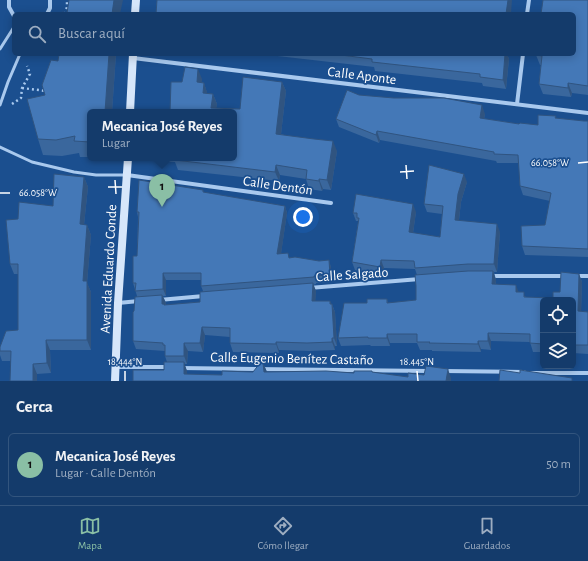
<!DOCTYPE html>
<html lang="es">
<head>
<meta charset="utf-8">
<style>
	:root { --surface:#143b6b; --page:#1d4271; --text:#f1f3f6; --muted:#9dadc1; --line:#33557e; --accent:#8abfa5 }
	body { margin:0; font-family:"Alegreya Sans",sans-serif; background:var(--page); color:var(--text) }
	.controls { position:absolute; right:12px; bottom:12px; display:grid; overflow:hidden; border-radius:6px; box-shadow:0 2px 10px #0003 }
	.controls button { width:36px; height:36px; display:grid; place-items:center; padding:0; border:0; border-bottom:1px solid var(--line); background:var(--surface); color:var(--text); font:20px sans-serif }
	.you { position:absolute; left:303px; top:217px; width:14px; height:14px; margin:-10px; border:3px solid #fff; border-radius:50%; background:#1a73e8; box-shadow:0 0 0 6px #1a73e833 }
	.badge { display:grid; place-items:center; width:26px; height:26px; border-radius:50%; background:var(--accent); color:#111; font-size:13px; font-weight:700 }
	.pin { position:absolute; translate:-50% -33px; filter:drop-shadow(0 1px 2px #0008) }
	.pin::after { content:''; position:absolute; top:21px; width:14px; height:12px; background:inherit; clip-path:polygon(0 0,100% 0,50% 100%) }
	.popup { position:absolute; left:87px; top:109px; width:150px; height:52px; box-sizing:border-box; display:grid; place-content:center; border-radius:6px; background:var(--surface); filter:drop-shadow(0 1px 3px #0005); font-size:13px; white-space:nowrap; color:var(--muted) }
	.popup b { font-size:15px; color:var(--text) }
	.popup::after { content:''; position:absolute; left:50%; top:100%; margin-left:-8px; border:8px solid transparent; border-top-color:var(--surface) }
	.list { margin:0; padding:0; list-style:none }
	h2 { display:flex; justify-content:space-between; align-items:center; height:52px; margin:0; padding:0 16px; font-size:17px }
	h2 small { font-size:13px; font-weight:400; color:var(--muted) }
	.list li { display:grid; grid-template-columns:26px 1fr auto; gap:12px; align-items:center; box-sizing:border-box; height:64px; margin:0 8px 8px; padding:0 8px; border:1px solid var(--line); border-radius:6px }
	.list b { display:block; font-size:15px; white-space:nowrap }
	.list p { margin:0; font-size:13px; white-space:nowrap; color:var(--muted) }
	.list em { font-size:13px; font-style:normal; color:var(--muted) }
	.icon { flex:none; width:22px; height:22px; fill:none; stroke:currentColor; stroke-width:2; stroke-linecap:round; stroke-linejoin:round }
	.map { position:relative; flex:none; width:588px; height:381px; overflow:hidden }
	.search { position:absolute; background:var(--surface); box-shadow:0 2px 10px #0003; left:12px; right:12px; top:12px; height:44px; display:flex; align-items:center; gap:10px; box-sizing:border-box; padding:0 14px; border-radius:6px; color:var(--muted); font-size:15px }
	.sheet { height:124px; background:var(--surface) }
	nav { display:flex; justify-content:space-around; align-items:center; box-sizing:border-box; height:56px; border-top:1px solid var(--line); background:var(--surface); font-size:11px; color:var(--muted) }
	nav a { display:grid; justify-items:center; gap:2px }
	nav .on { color:var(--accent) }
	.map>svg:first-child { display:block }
</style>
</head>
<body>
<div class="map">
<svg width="588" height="381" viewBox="0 0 588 381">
	<rect width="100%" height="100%" fill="#1b4f8f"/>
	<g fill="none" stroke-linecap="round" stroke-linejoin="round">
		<!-- path -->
		<g stroke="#a9c9ee" stroke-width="2.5" stroke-dasharray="2 3" stroke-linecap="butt">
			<polyline points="65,14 67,7 67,0"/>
			<polyline points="22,88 46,91"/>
			<polyline points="12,104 21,98 22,88 30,74 27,66"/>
		</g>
		<!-- lane -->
		<g stroke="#a9c9ee" stroke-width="3">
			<polyline points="0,49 14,27"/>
			<polyline points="0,105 8,82 20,54"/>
			<polyline points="0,147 32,162 74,172 96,175 127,175"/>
		</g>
		<!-- street -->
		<g stroke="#a9c9ee" stroke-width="4">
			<polyline points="9,0 9,7 14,16"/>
			<polyline points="47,14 50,8 50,0"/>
			<polyline points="527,14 529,0"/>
			<polyline points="133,58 588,113"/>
			<polyline points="517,104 523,54"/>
			<polyline points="127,175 331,203"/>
			<polyline points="490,276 566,276"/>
			<polyline points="574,276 588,276"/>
			<polyline points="309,288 420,279"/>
			<polyline points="159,300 204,296"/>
			<polyline points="118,303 139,301"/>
			<polyline points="116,367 170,367"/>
			<polyline points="180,368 430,371"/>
			<polyline points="444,371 524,372"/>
			<polyline points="530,373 588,373"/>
		</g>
		<!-- secondary -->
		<g stroke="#d6e6fa" stroke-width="8">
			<polyline points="135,14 136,0"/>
			<polyline points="130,112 133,54"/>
			<polyline points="115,381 118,303 128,158"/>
		</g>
	</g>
	<!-- wall -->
	<g fill="#3a679d" fill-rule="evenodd">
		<polygon points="588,0 588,95 572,93 571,97 543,94 539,84 541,65 540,65 536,55"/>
		<polygon points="59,54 116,54 112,112 90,112 90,157 80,157 79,153 62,156 43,155 38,139 45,95 58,61"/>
		<polygon points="260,54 507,54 509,59 506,89 483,86 482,83 375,71 374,67"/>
		<polygon points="202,79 201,82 204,83 207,93 213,94 217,104 216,108 240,109 282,82 286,91 281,134 337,151 331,190 323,189 322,191 309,189 306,179 280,175 279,181 178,170 175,162 148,160 147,158 234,158 170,112 182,82"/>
		<polygon points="359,95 485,114 484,119 519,124 538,125 556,116 556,118 584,121 588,121 588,257 525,255 522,246 545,225 550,201 523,195 520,186 519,163 497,163 496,161 380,140 379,143 339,127 336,119"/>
		<polygon points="84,177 88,187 84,225 87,225 91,235 87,283 91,292 91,350 50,350 51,373 37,374 11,361 2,361 0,355 0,347 18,330 18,274 14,274 10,264 18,219 53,206"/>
		<polygon points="467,182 461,202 459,220 500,232 497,272 494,272 496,280 496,284 519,292 526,297 553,298 560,292 579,274 582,282 581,311 588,312 588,354 573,353 573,300 543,300 543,352 533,352 530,342 491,341 491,350 481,349 481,352 432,351 432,350 420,350 417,343 390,343 390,346 371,346 370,345 341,346 338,338 367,303 387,299 388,303 416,300 417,275 415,269 384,268 383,275 355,270 352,262 358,223 358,221 356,221 353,213 416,212 413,233 440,237 442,214 427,212 424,204"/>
		<path d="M203,190l1,3 81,13 2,7 -6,40 9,5 29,3 10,-1 2,8 1,14 -16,1v1l-3,1 3,6 -1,10h15l1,3h1l3,8 2,34h-2v4l-25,1 -31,-1v3l-46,-1 -3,-9v-6l-25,-2 -2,17 -15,-1 -1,13h-3l3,7v3l35,1 31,-3 10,-9 4,9 87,1 18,-1 36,5 43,1 -318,3 31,-11 3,-8 -2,-6v-5l-29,-2 -3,-8 1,-30 3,-15 -4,-13 4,-27 1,-39 -1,-5zM166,280h35v6l2,5 -3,11 -34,3v-2l-3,-7h3z"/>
	</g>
	<!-- shaded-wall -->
	<g fill="#305480">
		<polygon points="114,0 123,0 120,14 112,14"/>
		<polygon points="508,0 512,0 511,14 506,14"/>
		<polygon points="109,54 116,54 112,112 105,112"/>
		<polygon points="505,54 507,54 509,59 506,89 503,80"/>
		<polygon points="198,69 202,79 201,91 197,82"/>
		<polygon points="282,82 286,91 280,143 276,134"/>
		<polygon points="204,83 207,92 207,102 203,93"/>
		<polygon points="568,83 572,93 571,97 568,88"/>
		<polygon points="213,94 217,104 216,112 211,108"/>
		<polygon points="482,105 485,114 483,126 480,118"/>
		<polygon points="377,131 380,140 379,143 376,135"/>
		<polygon points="333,141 337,151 331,190 327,180"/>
		<polygon points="276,165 280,175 279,181 275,172"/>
		<polygon points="464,174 467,182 461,202 458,228 455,220 458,194"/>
		<polygon points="84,177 88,187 83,234 80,224"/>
		<polygon points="319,179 323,189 322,191 319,181"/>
		<polygon points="413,204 416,212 412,240 409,232"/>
		<polygon points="285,206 287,213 280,261 277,254"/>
		<polygon points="497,224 500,232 497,272 494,264"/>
		<polygon points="87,225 91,235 87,283 91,292 91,350 87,340 83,281"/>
		<polygon points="329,260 331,268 332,282 330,275"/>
		<polygon points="381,260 384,268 383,275 380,267"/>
		<polygon points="493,271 496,280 495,293 492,284"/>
		<polygon points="163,273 166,280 166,296 163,289"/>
		<polygon points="579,274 582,282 581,320 578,311"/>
		<polygon points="313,283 316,291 315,310 312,301"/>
		<polygon points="516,285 519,293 516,292"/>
		<polygon points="162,295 166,303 165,307 162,304"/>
		<polygon points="330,301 335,312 337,346 334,338"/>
		<polygon points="202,327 205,335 203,352 200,343"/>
		<polygon points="488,333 491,341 491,350 488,341"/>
		<polygon points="387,334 390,343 390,346 387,338"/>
		<polygon points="332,338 335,346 335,350 332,342"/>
		<polygon points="46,340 50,350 51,373 47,363"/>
		<polygon points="478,341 481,349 481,352 478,344"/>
		<polygon points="276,342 279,350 279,353 276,344"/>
		<polygon points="184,343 188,351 187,364 184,356"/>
		<polygon points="184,362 187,371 187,381 184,374"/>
		<polygon points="263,363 267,372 264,372"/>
		<polygon points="33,364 37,374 37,381 33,381"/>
		<polygon points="448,369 451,378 451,381 446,381"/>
	</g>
	<!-- building -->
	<g fill="#4478b7" stroke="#305480">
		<polygon points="69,0 114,0 112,14 62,14 62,12 67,13"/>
		<polygon points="157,0 508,0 506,14 498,13 498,14 156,14"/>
		<polygon points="543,0 588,0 588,86 568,83 568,88 539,84 542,56 536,55 536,54 574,54 574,14 541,14"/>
		<polygon points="59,54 109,54 105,112 90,112 90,142 74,141 75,136 56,140 38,139 27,99 45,95 42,85 51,60 58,61"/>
		<polygon points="333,54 505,54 503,80 480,77 480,74 372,62 372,59"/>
		<polygon points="185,67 198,69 197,82 204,83 203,93 213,94 211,108 240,109 243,77 282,82 276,134 314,139 333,141 327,180 319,179 319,181 306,179 307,170 276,165 275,172 175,160 175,158 234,158 234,112 170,112 171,82 182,82"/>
		<polygon points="347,90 359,95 394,98 444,98 482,105 480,118 519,124 520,123 538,125 538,115 556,116 555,118 584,121 588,121 588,249 522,246 521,226 545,225 551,193 520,186 518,155 494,154 494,152 377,131 376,135 336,119"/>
		<polygon points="429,165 464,174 458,194 455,220 497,224 494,264 468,264 415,268 414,261 381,260 380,267 352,262 359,218 357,218 357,213 353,213 356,194 413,204 409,232 440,237 443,206 424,204"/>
		<polygon points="54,174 84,177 80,224 87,225 83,281 87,281 87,340 46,340 47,363 33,364 33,381 10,381 11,351 0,351 0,347 6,331 18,330 18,264 10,264 6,220 18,219 19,202 53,206"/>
		<polygon points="139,180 203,190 203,192 285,206 277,254 288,253 289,258 295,257 319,261 329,260 330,275 314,276 314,277 201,286 201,273 163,273 163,289 135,291 136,283 133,283 133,256 137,256 139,212 137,212"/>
		<polygon points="468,271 493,271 492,284 516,285 516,292 524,292 524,297 553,298 553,292 560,292 561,272 579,274 578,311 588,312 588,345 573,345 573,300 543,300 543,344 530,343 530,334 488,333 488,341 478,341 478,344 429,343 430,342 417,342 417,334 387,334 387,338 368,338 368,337 338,338 344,303 367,303 367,299 387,299 387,303 416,300 416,286 415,275"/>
		<polygon points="313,283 312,301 330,301 330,304 332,304 334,338 332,338 332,342 307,343 276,342 276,344 230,343 230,328 202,327 200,343 184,343 184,356 165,356 165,345 163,345 163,343 133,341 133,312 134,311 135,297 162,295 162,304 164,304 164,305 200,302 200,292"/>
		<polygon points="164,362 184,362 184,374 222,375 222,371 253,372 260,363 263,363 264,372 326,371 354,373 354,371 372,371 372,372 408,377 408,373 424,375 426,366 448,369 446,381 133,381 133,370 164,370"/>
		<polygon points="500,370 520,373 520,370 572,378 572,381 499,381"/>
	</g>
	<!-- ticks -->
	<path fill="none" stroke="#fff" stroke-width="1.5" d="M578,163l10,-1M406,165l1,14M400,172l14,-1M115,180l1,14M108,187h14M0,193h10M125,371v10M417,371l1,10"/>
	<g text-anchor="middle" stroke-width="3.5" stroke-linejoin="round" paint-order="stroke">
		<!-- street labels -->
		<g font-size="14" fill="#fff" stroke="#1b4f8f">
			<text transform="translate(362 75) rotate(7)" y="5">Calle Aponte</text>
			<text transform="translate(278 185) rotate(8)" y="5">Calle Dentón</text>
			<text transform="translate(108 269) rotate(-87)" y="5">Avenida Eduardo Conde</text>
			<text transform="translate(352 274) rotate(-4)" y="5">Calle Salgado</text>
			<text transform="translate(292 358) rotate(1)" y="5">Calle Eugenio Benítez Castaño</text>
		</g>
	</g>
	<g font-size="10" text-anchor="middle" fill="#fff" stroke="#1b4f8f" stroke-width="3.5" stroke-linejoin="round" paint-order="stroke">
		<text x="550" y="166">66.058°W</text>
		<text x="38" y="196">66.058°W</text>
		<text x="125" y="365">18.444°N</text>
		<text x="417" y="365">18.445°N</text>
	</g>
</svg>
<div class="controls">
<button><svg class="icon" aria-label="locate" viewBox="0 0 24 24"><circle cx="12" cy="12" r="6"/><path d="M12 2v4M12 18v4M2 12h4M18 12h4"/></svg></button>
<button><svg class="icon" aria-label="layers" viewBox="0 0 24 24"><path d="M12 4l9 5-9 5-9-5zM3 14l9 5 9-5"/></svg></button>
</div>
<div class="you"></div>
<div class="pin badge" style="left:162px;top:207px">1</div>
<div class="popup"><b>Mecanica José Reyes</b>Lugar</div>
<div class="search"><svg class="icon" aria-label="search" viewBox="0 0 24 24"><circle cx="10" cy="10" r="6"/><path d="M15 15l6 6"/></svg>Buscar aquí</div>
</div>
<section class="sheet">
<h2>Cerca<small></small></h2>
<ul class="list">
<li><span class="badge">1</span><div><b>Mecanica José Reyes</b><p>Lugar · Calle Dentón</p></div><em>50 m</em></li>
</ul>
</section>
<nav>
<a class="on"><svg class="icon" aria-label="map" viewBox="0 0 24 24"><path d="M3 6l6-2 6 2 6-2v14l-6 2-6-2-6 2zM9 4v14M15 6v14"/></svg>Mapa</a>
<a><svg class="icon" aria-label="directions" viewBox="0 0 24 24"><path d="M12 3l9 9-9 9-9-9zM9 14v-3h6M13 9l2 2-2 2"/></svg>Cómo llegar</a>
<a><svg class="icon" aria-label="saved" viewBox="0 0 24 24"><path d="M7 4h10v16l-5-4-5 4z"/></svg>Guardados</a>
</nav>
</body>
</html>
